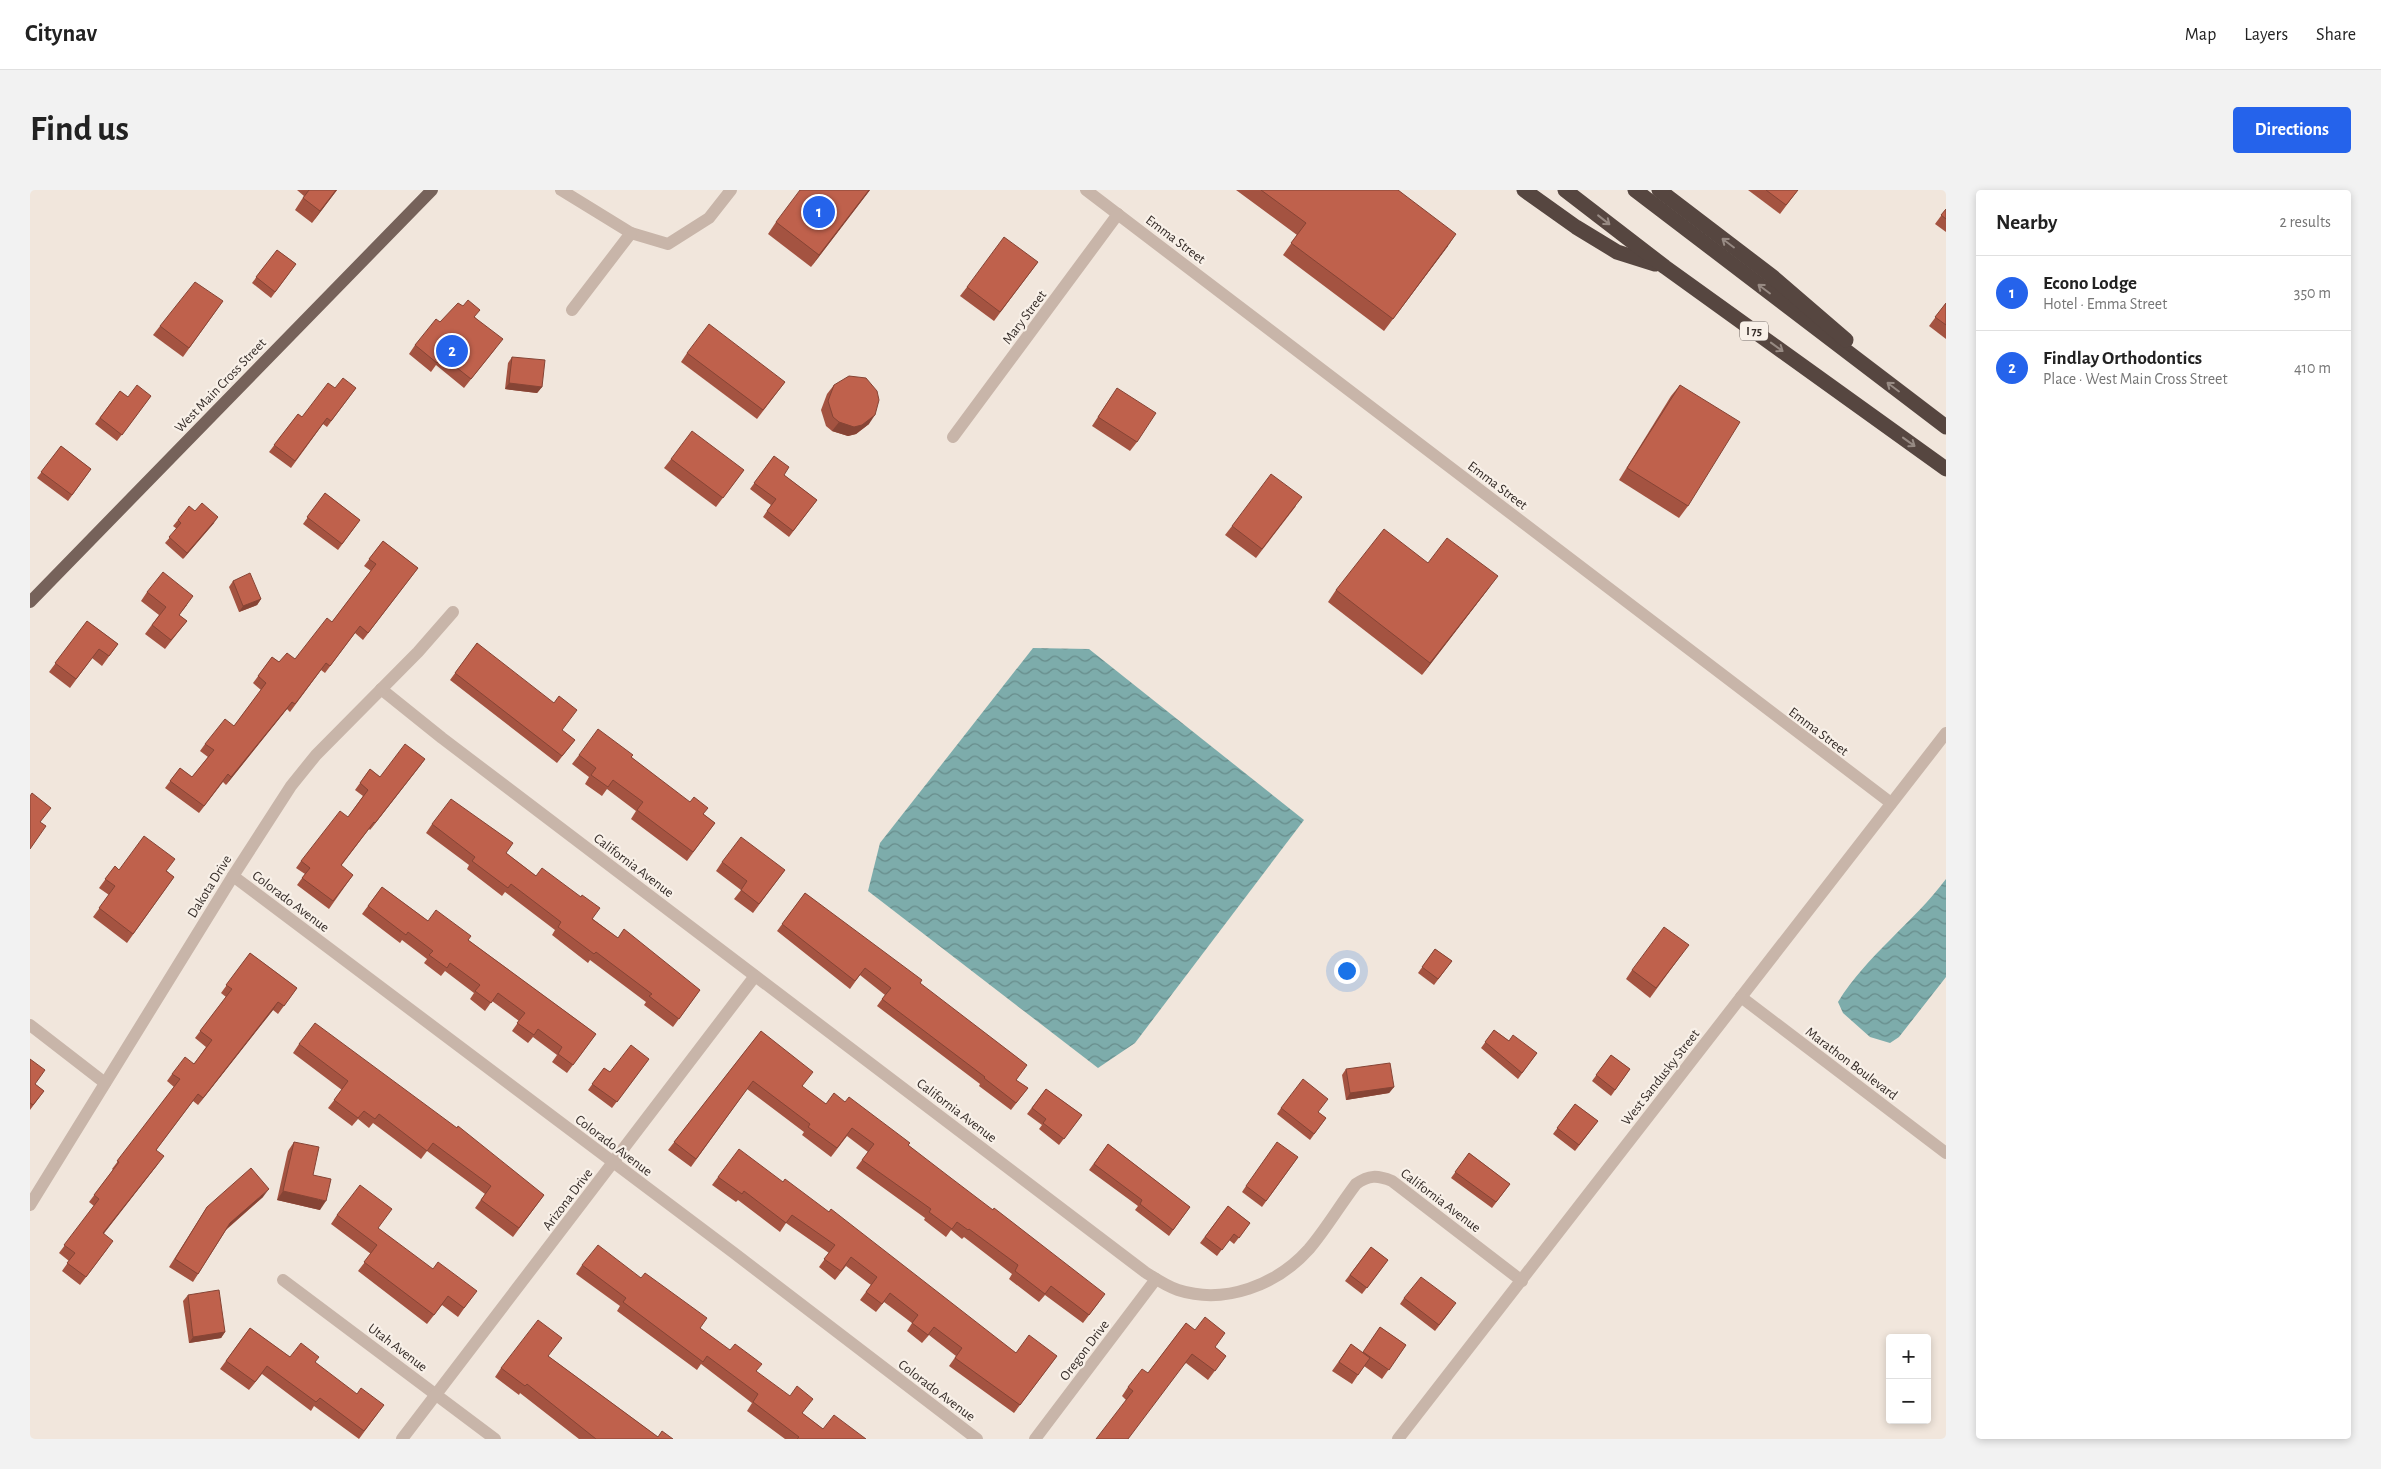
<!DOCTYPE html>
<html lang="en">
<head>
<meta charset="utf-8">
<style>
	:root { --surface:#fff; --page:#f2f2f2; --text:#222; --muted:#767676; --line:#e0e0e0; --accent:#2563eb }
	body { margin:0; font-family:"Alegreya Sans",sans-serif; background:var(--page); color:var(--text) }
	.controls { position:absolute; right:15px; bottom:15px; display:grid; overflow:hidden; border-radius:5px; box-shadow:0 2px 8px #0003 }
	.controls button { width:45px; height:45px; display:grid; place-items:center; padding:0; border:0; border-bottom:1px solid var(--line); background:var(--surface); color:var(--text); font:25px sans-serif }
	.you { position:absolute; left:1316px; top:780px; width:18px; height:18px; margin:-12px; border:4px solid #fff; border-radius:50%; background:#1a73e8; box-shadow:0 0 0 8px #1a73e833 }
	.badge { display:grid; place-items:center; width:32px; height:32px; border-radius:50%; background:var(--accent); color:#fff; font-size:16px; font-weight:700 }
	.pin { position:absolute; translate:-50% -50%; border:2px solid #fff; box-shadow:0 1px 5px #0006 }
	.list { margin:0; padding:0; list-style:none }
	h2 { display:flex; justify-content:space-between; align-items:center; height:65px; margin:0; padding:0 20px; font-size:21px }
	h2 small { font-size:16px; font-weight:400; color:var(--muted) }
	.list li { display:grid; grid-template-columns:32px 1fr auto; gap:15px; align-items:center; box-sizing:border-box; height:75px; padding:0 20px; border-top:1px solid var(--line) }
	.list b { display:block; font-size:19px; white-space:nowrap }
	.list p { margin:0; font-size:16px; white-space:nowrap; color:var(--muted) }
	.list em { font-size:16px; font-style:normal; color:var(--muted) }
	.map { position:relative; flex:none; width:1916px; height:1249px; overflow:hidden; border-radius:5px }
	header { display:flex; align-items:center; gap:30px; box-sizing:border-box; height:70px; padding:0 25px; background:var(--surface); border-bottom:1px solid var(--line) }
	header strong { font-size:24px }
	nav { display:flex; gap:28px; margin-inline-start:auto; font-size:18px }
	.intro { display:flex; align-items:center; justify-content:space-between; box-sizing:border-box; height:120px; padding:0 30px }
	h1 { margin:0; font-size:35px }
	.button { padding:12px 22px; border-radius:5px; background:var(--accent); color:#fff; font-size:18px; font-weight:700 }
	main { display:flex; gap:30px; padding:0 30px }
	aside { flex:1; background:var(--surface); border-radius:5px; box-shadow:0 2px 8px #0003 }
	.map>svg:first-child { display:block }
</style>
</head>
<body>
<header>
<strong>Citynav</strong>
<nav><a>Map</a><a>Layers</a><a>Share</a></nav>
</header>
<div class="intro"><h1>Find us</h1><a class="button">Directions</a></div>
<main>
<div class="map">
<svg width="1916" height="1249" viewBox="0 0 1916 1249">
	<defs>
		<pattern id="water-waves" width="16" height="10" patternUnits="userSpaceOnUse" patternTransform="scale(1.25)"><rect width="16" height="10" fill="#7dacab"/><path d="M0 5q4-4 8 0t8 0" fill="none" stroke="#678c8b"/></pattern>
	</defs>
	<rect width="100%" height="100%" fill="#f1e6dc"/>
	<!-- water -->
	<g fill="url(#water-waves)">
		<polygon points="1003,458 1059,459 1274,630 1105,853 1068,878 838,701 850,653"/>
		<path d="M1916,689v98l-47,60 -9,6 -20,-6 -27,-24 -5,-11c29,-47 75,-79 108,-123z"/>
	</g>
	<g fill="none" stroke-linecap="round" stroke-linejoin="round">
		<!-- minor -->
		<g stroke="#c8b5a9" stroke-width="12">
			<polyline points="531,0 601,43 638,54 679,28 701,0"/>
			<polyline points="1056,0 1861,613"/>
			<polyline points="542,120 601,43"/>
			<polyline points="923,247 1088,24"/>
			<path d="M351,499l61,49 703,534c11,7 21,14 33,18 47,15 99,-5 131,-41 17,-20 31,-44 47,-65 13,-9 21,-9 36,-3l130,100"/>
			<polyline points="203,686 704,1063 947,1249"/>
			<polyline points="1711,807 1916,963"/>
			<polyline points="0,835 75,893"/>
			<polyline points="0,1015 203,686 261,596 286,565 388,462 423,422"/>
			<polyline points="253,1090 465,1249"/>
			<polyline points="372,1249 725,786"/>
			<polyline points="1005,1249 1126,1089"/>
			<polyline points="1368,1249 1916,543"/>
		</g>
		<!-- major -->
		<polyline stroke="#76625a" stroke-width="12" points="0,412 402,0"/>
		<!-- highway -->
		<g stroke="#564640" stroke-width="15">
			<polyline points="1494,0 1546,37 1587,62 1625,74"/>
			<polyline points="1535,0 1635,77 1916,279"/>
			<polyline points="1605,0 1916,237"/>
			<polyline points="1629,0 1743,87 1816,150"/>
		</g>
	</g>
	<!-- wall -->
	<g fill="#a45341">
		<polygon points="267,0 307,0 282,33 265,20 274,6"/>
		<polygon points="840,0 781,77 738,44 746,32"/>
		<polygon points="1206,0 1368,0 1418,56 1354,141 1253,65 1267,45"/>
		<polygon points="1718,0 1768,0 1750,24"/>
		<polygon points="1916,19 1916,42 1905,34"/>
		<polygon points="247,60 266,74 241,108 222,93"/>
		<polygon points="1008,72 964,131 930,106 937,97"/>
		<polygon points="193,111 153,167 123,145 130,136"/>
		<polygon points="1916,113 1916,149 1899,136"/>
		<polygon points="445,127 466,158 434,198 406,175 401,182 379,164 385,155 410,132"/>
		<polygon points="657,163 755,192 727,229 651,172"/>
		<polygon points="482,167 512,197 507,203 475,199 478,173"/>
		<polygon points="804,195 839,234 826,244 818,246 802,241 796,236 791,220 797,204"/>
		<polygon points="1650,195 1658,316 1649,328 1589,290 1641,206"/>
		<polygon points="326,198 297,237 293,234 261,278 239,262 268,224 272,227"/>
		<polygon points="90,201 98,207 121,206 87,251 65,234"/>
		<polygon points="1081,207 1107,252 1100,261 1062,236"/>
		<polygon points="31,256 61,279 38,311 7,288"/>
		<polygon points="744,266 754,285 787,310 759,347 733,327 741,315 720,299"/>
		<polygon points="641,269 714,280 686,317 634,278"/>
		<polygon points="295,303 330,330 308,360 273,334"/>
		<polygon points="1266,316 1226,368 1195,345 1202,336"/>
		<polygon points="165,321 184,333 153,369 135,353 147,339 143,336 148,330"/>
		<polygon points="353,351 388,378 333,450 325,443 295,483 291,480 260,522 257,519 196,595 193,592 169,623 135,598 150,578 162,587 178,567 170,561 175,554 204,536 231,500 223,493 242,467 249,472 265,469 302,432 341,381 334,376"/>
		<polygon points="1398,373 1459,398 1392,485 1298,412 1306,400"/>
		<polygon points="203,391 231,409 227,415 209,422 199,397"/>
		<polygon points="117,402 157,415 149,425 157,431 135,459 115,444 129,425 111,411"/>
		<polygon points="57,431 88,454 72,476 62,468 40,498 19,482"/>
		<polygon points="447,453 532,541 545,550 527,573 420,490"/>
		<polygon points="549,565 601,567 685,633 657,671 601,629 606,621 577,599 572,606 555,594 559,587 542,574"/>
		<polygon points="395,569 340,640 339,639 311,676 323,685 299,719 267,695 275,684 266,678 271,671 318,627 333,606 325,600 340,579 350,587"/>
		<polygon points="402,634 476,663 588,748 670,800 643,837 614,815 616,812 560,770 558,773 522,745 525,740 475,702 472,706 437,679 439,675 396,643"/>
		<polygon points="692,672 755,680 723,723 704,709 711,700 686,681"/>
		<polygon points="85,676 89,680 137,681 144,687 97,753 63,727 79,705 69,698"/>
		<polygon points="352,697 398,731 438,750 566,844 537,883 522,872 527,865 503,847 498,853 482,841 489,831 462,811 455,821 440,809 444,803 415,781 411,786 394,773 397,769 372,750 370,753 332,724"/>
		<polygon points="775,703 890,793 986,890 998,898 981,920 949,896 950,894 847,816 855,805 830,785 820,799 747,741"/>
		<polygon points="1405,759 1422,771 1404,795 1388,783"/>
		<polygon points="220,763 267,798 248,824 243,820 168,915 163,911 126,960 128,974 74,1043 78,1058 50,1095 32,1081 39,1071 29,1063 64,1016 59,1012 83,980 82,979 144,897 137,891 142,884 164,874 176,857 165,848 196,807 191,803"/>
		<polygon points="1652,764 1620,808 1596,789 1602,780"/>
		<polygon points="1464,840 1479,851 1507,863 1488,889 1451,858"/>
		<polygon points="731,841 773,897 796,914 815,912 878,955 1069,1112 1053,1133 1015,1105 1009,1112 979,1089 982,1084 934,1047 932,1049 921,1040 916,1047 894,1030 895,1028 826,978 838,962 817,946 801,967 772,945 774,942 717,899 661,977 638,960"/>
		<polygon points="269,854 514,1005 483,1047 445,1018 455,1004 397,961 391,969 343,933 339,938 328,929 322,936 298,918 312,900 263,863"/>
		<polygon points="1581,865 1600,879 1581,906 1562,891"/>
		<polygon points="0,869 5,894 14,901 0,920"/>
		<polygon points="619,869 582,918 558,900 574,878 580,882"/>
		<polygon points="1316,879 1364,897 1359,903 1316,910 1312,885"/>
		<polygon points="1016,899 1052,925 1029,955 1009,939 1012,935 997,924"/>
		<polygon points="1545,914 1568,931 1545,961 1523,944"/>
		<polygon points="1251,918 1288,922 1296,928 1280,950 1247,924"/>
		<polygon points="264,952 283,985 290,1020 247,1010 258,961"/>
		<polygon points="1078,954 1160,1017 1139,1046 1105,1020 1108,1016 1059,980"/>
		<polygon points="1439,963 1480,994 1462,1018 1421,988"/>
		<polygon points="1268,967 1232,1017 1212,1002 1216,996"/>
		<polygon points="688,987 753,992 986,1163 1027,1166 984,1223 919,1176 926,1166 899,1145 892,1153 877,1141 882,1133 854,1112 846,1122 830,1110 841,1095 816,1076 805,1090 789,1077 799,1063 756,1033 750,1042 708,1010 706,1012 682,995"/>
		<polygon points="233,1007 196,1040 163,1092 139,1077 177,1017"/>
		<polygon points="1198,1016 1220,1033 1204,1054 1199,1050 1187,1066 1170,1053"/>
		<polygon points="307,1025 348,1038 440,1110 428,1127 412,1115 397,1134 328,1081 341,1064 301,1034"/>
		<polygon points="1341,1057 1358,1070 1332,1104 1315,1091"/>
		<polygon points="552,1075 670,1138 726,1181 772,1223 793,1239 836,1249 755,1249 717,1221 722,1213 671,1174 667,1180 587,1121 590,1116 546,1084"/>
		<polygon points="158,1105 195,1142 191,1148 159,1153 153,1111"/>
		<polygon points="1374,1108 1421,1120 1405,1141 1370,1114"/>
		<polygon points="1156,1133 1196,1166 1178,1190 1156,1173 1096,1210 1092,1206 1098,1197 1118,1183"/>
		<polygon points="1350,1137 1376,1155 1352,1189 1334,1176 1322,1194 1302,1181 1321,1154 1333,1163"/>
		<polygon points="220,1138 260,1167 286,1173 348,1223 329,1249 284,1216 281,1221 232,1184 219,1200 190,1179"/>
		<polygon points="518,1166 628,1247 643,1249 549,1249 490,1203 489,1205 465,1187 471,1178"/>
	</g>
	<!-- shaded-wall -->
	<g fill="#864435">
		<polygon points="306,0 307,0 282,33 290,21"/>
		<polygon points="839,0 840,0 781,77 789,65"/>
		<polygon points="1426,44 1418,56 1354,141 1363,129"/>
		<polygon points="479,193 512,197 507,203 475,199"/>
		<polygon points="845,225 839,234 826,244 818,246 802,241 809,232"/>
		<polygon points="188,327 184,333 153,369 157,363"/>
		<polygon points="1468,386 1459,398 1392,485 1400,473"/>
		<polygon points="231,409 227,415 209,422 213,416"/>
		<polygon points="262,512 257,519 196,595 201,587"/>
		<polygon points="395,569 390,576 340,640 345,633"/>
		<polygon points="248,812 243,820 168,915 173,908"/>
		<polygon points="1364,897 1359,903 1316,910 1320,903"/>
		<polygon points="134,966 128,974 68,1051 73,1043"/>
		<polygon points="239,999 233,1007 194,1041 200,1033"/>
		<polygon points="253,1001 296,1011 290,1020 247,1010"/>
		<polygon points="195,1142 191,1148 159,1153 163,1147"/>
	</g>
	<!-- building -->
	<g fill="#bf614c" stroke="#864435">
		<polygon points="279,0 306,0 290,21 273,8"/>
		<polygon points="770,0 839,0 789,65 746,32"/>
		<polygon points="1231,0 1368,0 1426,44 1363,129 1261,53 1276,33"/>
		<polygon points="1736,0 1768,0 1756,15"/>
		<polygon points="1916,19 1916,29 1911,25"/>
		<polygon points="974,47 1008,72 970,122 937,97"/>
		<polygon points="247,60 266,74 245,102 226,87"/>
		<polygon points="165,92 193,111 159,158 130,136"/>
		<polygon points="438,110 450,120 444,127 473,149 441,189 412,166 407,173 385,155 406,129 410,132 428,113 433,116"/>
		<polygon points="1916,113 1916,135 1905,127"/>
		<polygon points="679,134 755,192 733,220 657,163"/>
		<polygon points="482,167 515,170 512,197 479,193"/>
		<polygon points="819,186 836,188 847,201 849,210 845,225 832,235 824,237 809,232 803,227 798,211 804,195"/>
		<polygon points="313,188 326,198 301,231 297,228 265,271 244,255 268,224 272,227 298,193 305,198"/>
		<polygon points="107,195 121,206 92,245 70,228 90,201 98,207"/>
		<polygon points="1650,195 1710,232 1658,316 1597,278"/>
		<polygon points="1087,198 1126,223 1107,252 1068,227"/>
		<polygon points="662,241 714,280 693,308 641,269"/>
		<polygon points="31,256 61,279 42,305 11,282"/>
		<polygon points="744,266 759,277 754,285 787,310 763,341 737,321 746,309 724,293"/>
		<polygon points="1241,284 1272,307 1232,359 1202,336"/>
		<polygon points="295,303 330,330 312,354 277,327"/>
		<polygon points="172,313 188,327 157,363 139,347 151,333 148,330 159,316 165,321"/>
		<polygon points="1354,339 1398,373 1417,348 1468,386 1400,473 1306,400"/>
		<polygon points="353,351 388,378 338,443 330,436 300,476 296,473 265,514 262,512 201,587 198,584 174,616 140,591 150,578 162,587 184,560 175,554 195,529 204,536 236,493 228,486 242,467 249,472 257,463 265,469 297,428 302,432 346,374 339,369"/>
		<polygon points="133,382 163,406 149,425 157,431 141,450 122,435 136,417 117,402"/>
		<polygon points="220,383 231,409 213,416 203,391"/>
		<polygon points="57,431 88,454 79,466 69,459 46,489 25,473"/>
		<polygon points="447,453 524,513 529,506 547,520 532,540 545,550 532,566 425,483"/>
		<polygon points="568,539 603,565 601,567 660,612 664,607 678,618 673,624 685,633 663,662 607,620 613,612 583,590 578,597 561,585 566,578 549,565"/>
		<polygon points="375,554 395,569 345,633 344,632 311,675 323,685 303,711 272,688 280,678 271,671 310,621 318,627 338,600 330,593 340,579 350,587"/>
		<polygon points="2,603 21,618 10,632 16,636 0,659 0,606"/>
		<polygon points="421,609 483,653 476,663 506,686 512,678 551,707 552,705 570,718 562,729 588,748 594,739 670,800 649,829 619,806 622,804 566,762 564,764 528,737 531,732 481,694 478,698 442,671 445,667 402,634"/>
		<polygon points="114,646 145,669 136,681 144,687 103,744 69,718 85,696 75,689 85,676 89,680"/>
		<polygon points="711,647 755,680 729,714 711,700 717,691 692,672"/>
		<polygon points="352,697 398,731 406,720 441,746 438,750 566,844 543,875 528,864 532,857 508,839 504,845 487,833 495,823 468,803 461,813 445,801 450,795 420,773 417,778 399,765 403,761 378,742 376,745 338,716"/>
		<polygon points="775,703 892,790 890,793 997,875 986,890 998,898 986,913 954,888 955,887 852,809 861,798 835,778 825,791 752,734"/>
		<polygon points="1634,737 1659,755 1626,798 1602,780"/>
		<polygon points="1405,759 1422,771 1408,789 1392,777"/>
		<polygon points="220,763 267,798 254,816 248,812 173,908 168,904 126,960 134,966 73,1043 83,1051 56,1087 37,1073 45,1063 34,1055 69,1009 64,1005 89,972 87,971 150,889 142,884 155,867 164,874 182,850 170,841 202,799 196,795"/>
		<polygon points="285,833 427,938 428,936 514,1005 489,1038 451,1010 461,996 403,953 397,961 349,924 345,929 334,921 328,928 304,910 318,891 269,854"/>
		<polygon points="1464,840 1479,851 1483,845 1507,863 1492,883 1455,852"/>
		<polygon points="731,841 783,882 772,896 796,914 804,903 815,912 819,907 880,953 878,955 917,985 963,1020 964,1018 1075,1104 1059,1125 1021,1096 1015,1104 985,1081 988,1075 939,1039 938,1040 927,1032 922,1039 899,1022 901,1019 832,970 844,954 822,938 807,958 778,937 780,934 723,891 666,969 644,952"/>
		<polygon points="601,855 619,869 587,912 562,894 574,878 580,882"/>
		<polygon points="1581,865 1600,879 1585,900 1566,885"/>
		<polygon points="0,869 15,880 5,894 14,901 3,915 0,913"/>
		<polygon points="1360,873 1364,897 1320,903 1316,879"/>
		<polygon points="1273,889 1298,909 1288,922 1296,928 1284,944 1251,918"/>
		<polygon points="1016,899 1052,925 1034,949 1013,933 1016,929 1002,918"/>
		<polygon points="1545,914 1568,931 1549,955 1527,938"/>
		<polygon points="264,952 289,957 283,985 301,989 296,1011 253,1001"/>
		<polygon points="1247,952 1268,967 1236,1011 1216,996"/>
		<polygon points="1078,954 1160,1017 1143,1040 1110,1014 1112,1010 1064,974"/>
		<polygon points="709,959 753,992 755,989 799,1022 801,1019 986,1163 999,1145 1027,1166 990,1215 925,1168 932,1158 904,1137 898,1145 882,1133 888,1125 860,1103 852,1114 836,1102 847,1087 821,1067 811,1081 794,1069 805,1055 762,1025 756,1033 714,1001 712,1004 688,987"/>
		<polygon points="1439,963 1480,994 1466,1012 1425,982"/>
		<polygon points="221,978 239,999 200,1033 168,1084 145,1069 177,1017"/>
		<polygon points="330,995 362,1019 348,1038 403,1079 408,1072 447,1101 434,1118 418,1106 404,1125 334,1072 347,1055 307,1025"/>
		<polygon points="1198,1016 1220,1033 1209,1048 1204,1044 1192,1060 1175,1047"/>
		<polygon points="568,1055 611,1088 615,1083 677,1128 670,1138 700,1160 705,1154 732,1174 726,1181 760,1206 767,1196 783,1209 772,1223 793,1239 804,1225 836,1249 767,1249 769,1247 723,1212 728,1204 677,1166 673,1172 593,1112 596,1108 552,1075"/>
		<polygon points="1341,1057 1358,1070 1337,1098 1320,1085"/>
		<polygon points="1391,1087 1426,1113 1409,1135 1374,1108"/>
		<polygon points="189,1100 195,1142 163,1147 158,1105"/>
		<polygon points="1175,1127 1195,1143 1185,1157 1196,1166 1185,1181 1162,1164 1098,1249 1066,1249 1103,1201 1098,1197 1112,1179 1118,1183 1156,1133 1165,1140"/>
		<polygon points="508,1130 532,1148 518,1166 628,1247 632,1241 643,1249 566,1249 497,1194 495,1196 471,1178"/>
		<polygon points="1350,1137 1376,1155 1359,1180 1333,1162"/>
		<polygon points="220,1138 260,1167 271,1153 289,1167 285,1172 327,1204 331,1198 354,1215 334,1241 290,1208 286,1212 237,1176 225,1192 196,1171"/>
		<polygon points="1321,1154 1340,1168 1328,1185 1309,1172"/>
	</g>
	<!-- one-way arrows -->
	<defs><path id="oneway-shaft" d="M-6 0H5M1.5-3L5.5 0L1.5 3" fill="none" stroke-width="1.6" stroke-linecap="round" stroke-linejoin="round" transform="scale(1.25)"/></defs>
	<g stroke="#978a83">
		<use href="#oneway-shaft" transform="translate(1574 30) rotate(38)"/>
		<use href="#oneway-shaft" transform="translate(1698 53) rotate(-143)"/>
		<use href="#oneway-shaft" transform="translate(1734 99) rotate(-143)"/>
		<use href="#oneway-shaft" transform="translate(1747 157) rotate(36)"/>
		<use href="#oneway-shaft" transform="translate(1863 197) rotate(-143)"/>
		<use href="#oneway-shaft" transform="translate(1879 252) rotate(36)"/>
	</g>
	<g text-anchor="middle" stroke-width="4.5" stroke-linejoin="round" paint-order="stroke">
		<!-- shield labels -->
		<rect fill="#f8f0e8" stroke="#706762" stroke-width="1" x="1710" y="131.5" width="28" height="19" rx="4"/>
		<g font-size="12" font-weight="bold" fill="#352c28">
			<text x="1724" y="145">I 75</text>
		</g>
		<!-- street labels -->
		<g font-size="14" fill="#352c28" stroke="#f8f0e8">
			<text transform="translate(1146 49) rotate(37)" y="5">Emma Street</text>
			<text transform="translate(994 127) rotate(-53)" y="5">Mary Street</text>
			<text transform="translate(190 195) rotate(-46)" y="5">West Main Cross Street</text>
			<text transform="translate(1468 295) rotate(37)" y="5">Emma Street</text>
			<text transform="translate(1789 541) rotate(37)" y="5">Emma Street</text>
			<text transform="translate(604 675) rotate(37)" y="5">California Avenue</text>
			<text transform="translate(179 696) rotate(-58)" y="5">Dakota Drive</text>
			<text transform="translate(261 711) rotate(37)" y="5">Colorado Avenue</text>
			<text transform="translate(1822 873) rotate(37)" y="5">Marathon Boulevard</text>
			<text transform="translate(1630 887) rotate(-52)" y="5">West Sandusky Street</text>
			<text transform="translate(927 920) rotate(37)" y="5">California Avenue</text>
			<text transform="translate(584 955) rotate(37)" y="5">Colorado Avenue</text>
			<text transform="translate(537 1009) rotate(-53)" y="5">Arizona Drive</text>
			<text transform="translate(1411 1010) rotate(37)" y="5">California Avenue</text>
			<text transform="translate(368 1157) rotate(37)" y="5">Utah Avenue</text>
			<text transform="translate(1054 1160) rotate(-53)" y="5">Oregon Drive</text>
			<text transform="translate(907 1200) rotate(37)" y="5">Colorado Avenue</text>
		</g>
	</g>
</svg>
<div class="controls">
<button>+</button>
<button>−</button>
</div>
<div class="you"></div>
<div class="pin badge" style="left:789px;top:22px">1</div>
<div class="pin badge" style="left:422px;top:161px">2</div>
</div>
<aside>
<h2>Nearby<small>2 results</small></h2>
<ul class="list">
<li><span class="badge">1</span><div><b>Econo Lodge</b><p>Hotel · Emma Street</p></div><em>350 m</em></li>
<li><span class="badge">2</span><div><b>Findlay Orthodontics</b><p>Place · West Main Cross Street</p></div><em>410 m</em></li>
</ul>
</aside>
</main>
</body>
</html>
